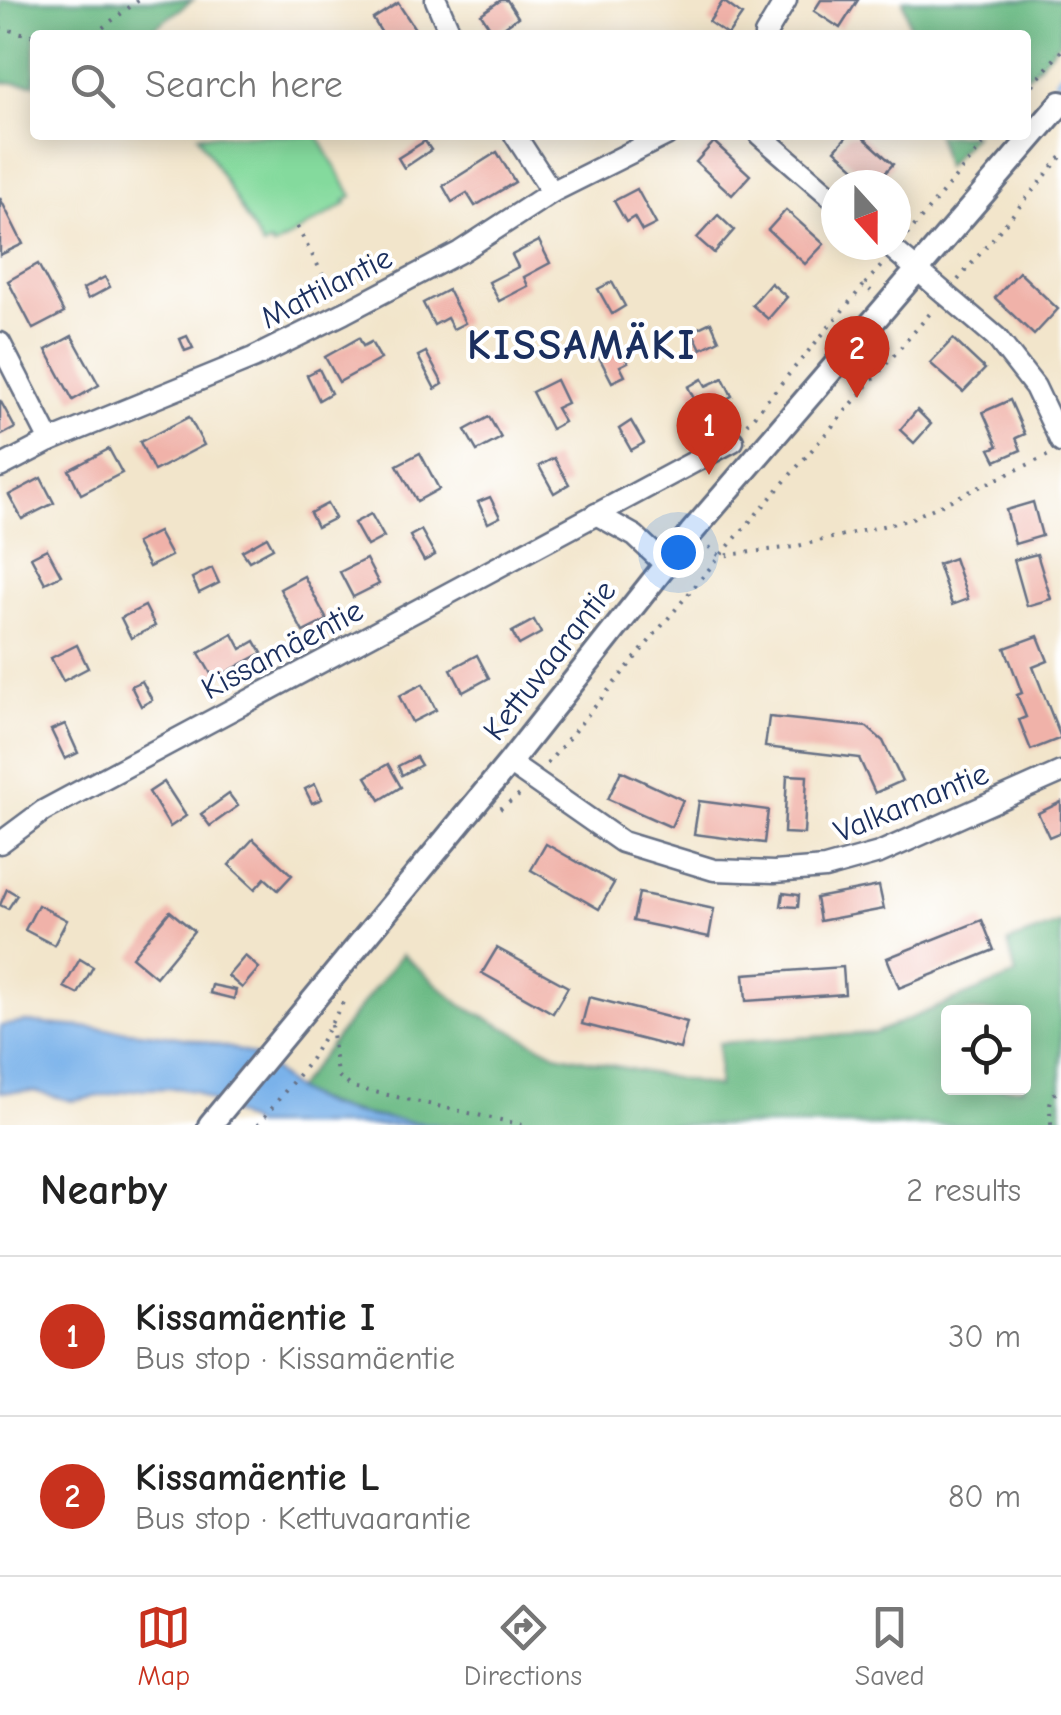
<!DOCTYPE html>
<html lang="en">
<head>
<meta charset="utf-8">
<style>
	:root { --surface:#fff; --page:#f2f2f2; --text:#222; --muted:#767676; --line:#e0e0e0; --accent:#c8321e }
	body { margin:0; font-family:"Comic Neue",sans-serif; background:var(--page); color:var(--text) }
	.controls { position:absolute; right:30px; bottom:30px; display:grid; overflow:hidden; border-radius:10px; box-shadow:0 5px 25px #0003 }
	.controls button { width:90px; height:90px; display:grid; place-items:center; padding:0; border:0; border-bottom:2px solid var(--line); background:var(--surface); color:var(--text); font:50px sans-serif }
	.compass { position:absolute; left:821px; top:170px; width:90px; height:90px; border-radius:50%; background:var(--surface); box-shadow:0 5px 25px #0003; rotate:159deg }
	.you { position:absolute; left:678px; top:552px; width:35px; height:35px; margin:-25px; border:8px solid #fff; border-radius:50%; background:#1a73e8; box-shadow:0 0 0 15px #1a73e833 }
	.badge { display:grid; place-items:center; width:65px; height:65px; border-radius:50%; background:var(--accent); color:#fff; font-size:32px; font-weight:700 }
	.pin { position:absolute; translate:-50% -82px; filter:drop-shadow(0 2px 5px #0008) }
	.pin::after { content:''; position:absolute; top:52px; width:35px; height:30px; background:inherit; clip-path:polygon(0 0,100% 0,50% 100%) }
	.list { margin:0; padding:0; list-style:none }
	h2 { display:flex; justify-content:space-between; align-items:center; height:130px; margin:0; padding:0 40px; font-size:42px }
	h2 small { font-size:32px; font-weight:400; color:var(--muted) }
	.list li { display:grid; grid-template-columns:65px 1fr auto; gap:30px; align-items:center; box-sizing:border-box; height:160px; padding:0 40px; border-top:2px solid var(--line) }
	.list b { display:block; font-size:38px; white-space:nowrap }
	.list p { margin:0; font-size:32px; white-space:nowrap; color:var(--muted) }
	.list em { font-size:32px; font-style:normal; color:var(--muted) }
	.icon { flex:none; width:55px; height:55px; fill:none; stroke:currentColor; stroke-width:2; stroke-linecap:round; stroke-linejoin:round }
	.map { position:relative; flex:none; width:1061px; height:1125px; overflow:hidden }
	.search { position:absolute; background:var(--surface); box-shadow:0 5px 25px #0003; left:30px; right:30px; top:30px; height:110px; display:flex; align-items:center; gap:25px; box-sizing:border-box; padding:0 35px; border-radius:10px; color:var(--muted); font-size:38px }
	.sheet { height:450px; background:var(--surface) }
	nav { display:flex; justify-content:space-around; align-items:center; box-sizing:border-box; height:140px; border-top:2px solid var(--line); background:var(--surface); font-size:28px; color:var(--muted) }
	nav a { display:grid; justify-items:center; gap:5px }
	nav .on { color:var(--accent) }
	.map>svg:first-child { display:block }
</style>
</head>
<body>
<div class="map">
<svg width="1061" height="1125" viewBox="0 0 1061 1125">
	<rect width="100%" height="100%" fill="#fff"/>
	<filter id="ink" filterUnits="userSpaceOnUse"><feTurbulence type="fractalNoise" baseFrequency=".01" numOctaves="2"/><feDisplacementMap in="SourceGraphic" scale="20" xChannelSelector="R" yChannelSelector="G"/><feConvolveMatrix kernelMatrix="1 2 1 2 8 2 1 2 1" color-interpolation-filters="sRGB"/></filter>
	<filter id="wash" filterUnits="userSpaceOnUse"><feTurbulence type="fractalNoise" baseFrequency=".0048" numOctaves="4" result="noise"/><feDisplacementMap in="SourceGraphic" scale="40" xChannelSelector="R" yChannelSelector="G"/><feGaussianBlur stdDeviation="2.25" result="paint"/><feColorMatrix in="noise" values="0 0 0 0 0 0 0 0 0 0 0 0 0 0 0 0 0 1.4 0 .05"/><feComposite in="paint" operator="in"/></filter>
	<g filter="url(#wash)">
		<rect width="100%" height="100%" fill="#f2e5cb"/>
		<!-- green -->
		<polygon fill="#84da9d" stroke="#50847e" stroke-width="2.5" points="198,135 317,135 352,196 345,200 347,203 273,247 270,243 263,247"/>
		<!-- forest -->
		<g fill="#6bba84" stroke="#437471" stroke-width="2.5" fill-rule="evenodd">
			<polygon points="0,0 193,0 144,35 35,35 35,84 0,82"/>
			<polygon points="903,0 1061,0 1061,40 1026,78 1026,35 912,35"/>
			<polygon points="937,135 974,135 945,167"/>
			<path d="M1061,923v202h-623c-50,-6 -98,-11 -143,-35l107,-136 59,51 95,49 162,33 1,-44 156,-10 141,-58 -8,-33zM948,1012h76v76h-76z"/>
		</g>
		<!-- water -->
		<path fill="#7ab2ea" stroke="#4a70a4" stroke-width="2.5" d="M26,1022c72,8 152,8 221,31 21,7 32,26 49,37 40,27 96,29 141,35h-184l-59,-34 -19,-3 -35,1 -68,12 -39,-10 -33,1v-66z"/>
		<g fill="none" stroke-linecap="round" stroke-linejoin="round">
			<!-- stream -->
			<polyline stroke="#7ab2ea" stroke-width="6" points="1057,80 1061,75"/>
		</g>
		<g id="blocks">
			<!-- building -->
			<g fill="#f0b2a9">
				<polygon points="501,0 507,0 518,17 494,34 481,14"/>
				<polygon points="821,0 858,0 840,28 814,11"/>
				<polygon points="723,1 742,15 728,35 709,22"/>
				<polygon points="398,3 419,35 383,35 373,19"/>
				<polygon points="848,135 861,135 893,164 874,185 835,150"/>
				<polygon points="425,141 431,150 404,168 398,158"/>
				<polygon points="714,142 750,175 732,195 696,162"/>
				<polygon points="497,152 515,182 475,206 467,193 452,202 443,186"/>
				<polygon points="637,189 656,224 642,231 634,217 626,222 614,201"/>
				<polygon points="0,198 23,244 0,255"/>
				<polygon points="786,210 824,244 805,264 768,230"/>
				<polygon points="718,215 734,230 714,253 697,238"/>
				<polygon points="539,241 550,263 524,277 528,286 499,301 489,282 518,267 512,255"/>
				<polygon points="38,264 64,313 33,329 8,281"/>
				<polygon points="1019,272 1058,309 1034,335 995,298"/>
				<polygon points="105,277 110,287 88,299 83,289"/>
				<polygon points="612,282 625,306 612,314 598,289"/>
				<polygon points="771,283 787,297 768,319 752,305"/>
				<polygon points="448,290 465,323 453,329 447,318 434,325 423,303"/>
				<polygon points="711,322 719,340 701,349 692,331"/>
				<polygon points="72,336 99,385 73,400 46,350"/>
				<polygon points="187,336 193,348 185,351 180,339"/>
				<polygon points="359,338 363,346 371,342 381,359 339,382 325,357"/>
				<polygon points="953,339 985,369 963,392 930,363"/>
				<polygon points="619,347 628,362 620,366 625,376 612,382 599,357"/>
				<polygon points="426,352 443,384 435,389 418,356"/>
				<polygon points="319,369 331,393 319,400 307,375"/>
				<polygon points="723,378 732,396 701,412 688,387 702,379 706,386"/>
				<polygon points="556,380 567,403 556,408 564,422 551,429 532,392"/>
				<polygon points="0,400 15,428 0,436"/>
				<polygon points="1010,400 1025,434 1016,438 1021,450 996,461 990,449 998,446 983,412"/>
				<polygon points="917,410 931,424 914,443 900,430"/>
				<polygon points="189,417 204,445 154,471 140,442"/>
				<polygon points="489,417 501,438 477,451 465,430"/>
				<polygon points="631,421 644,443 631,450 619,429"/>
				<polygon points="109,449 122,473 81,494 69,470"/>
				<polygon points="420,453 439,489 417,501 397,465"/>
				<polygon points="554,458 569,484 554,493 539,466"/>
				<polygon points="41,478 54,503 22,519 9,495"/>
				<polygon points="490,497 500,517 488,523 478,502"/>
				<polygon points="1033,502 1042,536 1015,544 1006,510"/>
				<polygon points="327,504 335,518 317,527 310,513"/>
				<polygon points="371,514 384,537 367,546 354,523"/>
				<polygon points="421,530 435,555 424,561 410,536"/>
				<polygon points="158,532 171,556 149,567 136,543"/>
				<polygon points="267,537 273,548 249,561 242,551"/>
				<polygon points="47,549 61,575 45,583 31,557"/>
				<polygon points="1037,554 1051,599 1027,606 1014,560"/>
				<polygon points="954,558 968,599 952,605 938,564"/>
				<polygon points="366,559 379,584 353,597 340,572"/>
				<polygon points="212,568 219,583 199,593 192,578"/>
				<polygon points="304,576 327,620 303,632 280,589"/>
				<polygon points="145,606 155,626 131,638 121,618"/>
				<polygon points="534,620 541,633 519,645 512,632"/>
				<polygon points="233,634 241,649 255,641 262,653 214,679 199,653"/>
				<polygon points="1038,636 1048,661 1033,667 1061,738 1031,750 1019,720 1026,717 1017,695 1022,693 1005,648"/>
				<polygon points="77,645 88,668 63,681 51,658"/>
				<polygon points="477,655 489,678 463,692 451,669"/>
				<polygon points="142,681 152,700 141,706 131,686"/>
				<polygon points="423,684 436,710 412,722 399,696"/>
				<polygon points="769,717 867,727 883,741 902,781 875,793 859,758 765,747"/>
				<polygon points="65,724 78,753 65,759 51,730"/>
				<polygon points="416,757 421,765 402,775 398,766"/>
				<polygon points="388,764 401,787 380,800 366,777"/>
				<polygon points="621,771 683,800 671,827 608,799"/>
				<polygon points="787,775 807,776 804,834 784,833"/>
				<polygon points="164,782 186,816 170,827 149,792"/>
				<polygon points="315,784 322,799 312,803 305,789"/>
				<polygon points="229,794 238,806 210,826 201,814"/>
				<polygon points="699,801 768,810 764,843 694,834"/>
				<polygon points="1061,802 1061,832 1049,837 1038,813"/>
				<polygon points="253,839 292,875 278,890 265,878 255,889 229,865"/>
				<polygon points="546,844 614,883 599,909 531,870"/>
				<polygon points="879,886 884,909 820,921 816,898"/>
				<polygon points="7,889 17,895 8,909 0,905"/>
				<polygon points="639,893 714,909 709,937 633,921"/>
				<polygon points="783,893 799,895 798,907 781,906"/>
				<polygon points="38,905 67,920 54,945 25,930"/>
				<polygon points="170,911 194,931 156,977 132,957"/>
				<polygon points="982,920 994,950 899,988 887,958"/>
				<polygon points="497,948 568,987 553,1013 482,973"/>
				<polygon points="245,956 259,968 242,988 228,976"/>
				<polygon points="80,959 93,967 78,994 64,987"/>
				<polygon points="843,967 845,994 746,1001 744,974"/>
				<polygon points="212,985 236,990 234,999 210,993"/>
				<polygon points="589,997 687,1022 680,1049 582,1024"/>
			</g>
		</g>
	</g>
	<g filter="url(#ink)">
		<use href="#blocks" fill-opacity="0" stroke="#666f84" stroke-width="2.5"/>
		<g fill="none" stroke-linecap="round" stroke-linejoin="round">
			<defs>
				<g id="minor">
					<polyline points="436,0 451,35"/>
					<polyline points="765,35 786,0"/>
					<polyline points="515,135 552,192"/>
					<polyline points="760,135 836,201"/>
					<polyline points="888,245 996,337 1035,387 1061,442"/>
					<polyline points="0,343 50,441"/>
					<polyline points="0,467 50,441 253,358 344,313 460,252 552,192 666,135"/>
					<polyline points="596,514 635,536 666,565"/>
					<polyline points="509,763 622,842 714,870 774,872 825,868 879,853 1061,772"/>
					<polyline points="0,843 43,811 733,441"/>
				</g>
				<polyline id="tertiary" points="210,1125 509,763 691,533 1061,103"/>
			</defs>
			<!-- minor casing -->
			<use href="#minor" stroke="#666f84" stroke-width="25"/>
			<!-- tertiary casing -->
			<use href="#tertiary" stroke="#666f84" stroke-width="28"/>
			<!-- path -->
			<g stroke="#666f84" stroke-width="4" stroke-dasharray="2.5 8" stroke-linecap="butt">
				<polyline points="0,28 35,36"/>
				<polyline points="73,35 97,32 139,0"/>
				<polyline points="1026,93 1061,51"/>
				<polyline points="297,227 334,295"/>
				<polyline points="907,235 991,135"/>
				<polyline points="958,280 1061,157"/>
				<polyline points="865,284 882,265"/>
				<polyline points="747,424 864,285 871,291"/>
				<polyline points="709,547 720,556 793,547 908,520 1049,455"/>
				<polyline points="547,764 720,556 933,310"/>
				<polyline points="500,809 521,794"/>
				<polyline points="331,1025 337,1075 352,1087 523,1125"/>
				<polyline points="258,1125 311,1059 346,997"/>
				<path d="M1051,1125c0,-15 -6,-26 10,-37"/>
			</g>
			<!-- minor -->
			<use href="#minor" stroke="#fff" stroke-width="20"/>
			<!-- tertiary -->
			<use href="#tertiary" stroke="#fff" stroke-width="22"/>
		</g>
	</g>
	<g text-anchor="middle" stroke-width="8" stroke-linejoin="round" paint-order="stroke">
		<!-- street labels -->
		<g font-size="32" fill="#1b2f5e" stroke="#fff">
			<text transform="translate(326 287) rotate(-27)" y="11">Mattilantie</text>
			<text transform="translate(282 649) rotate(-28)" y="11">Kissamäentie</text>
			<text transform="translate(549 660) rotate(-52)" y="11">Kettuvaarantie</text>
			<text transform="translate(911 802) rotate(-22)" y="11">Valkamantie</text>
		</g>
		<!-- district labels -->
		<g font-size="42" font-weight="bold" letter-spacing="2.5" fill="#1b2f5e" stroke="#fff">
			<text x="582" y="359">KISSAMÄKI</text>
		</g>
	</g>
</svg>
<div class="controls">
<button><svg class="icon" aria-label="locate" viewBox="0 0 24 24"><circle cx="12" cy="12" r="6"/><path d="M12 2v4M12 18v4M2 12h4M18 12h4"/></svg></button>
</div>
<svg class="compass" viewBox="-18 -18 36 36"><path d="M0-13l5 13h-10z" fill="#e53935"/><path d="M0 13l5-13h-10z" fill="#767676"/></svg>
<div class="you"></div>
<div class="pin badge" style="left:709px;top:475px">1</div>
<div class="pin badge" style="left:857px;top:398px">2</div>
<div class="search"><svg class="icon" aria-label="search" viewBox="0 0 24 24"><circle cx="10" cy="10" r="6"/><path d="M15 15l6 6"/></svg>Search here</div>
</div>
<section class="sheet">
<h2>Nearby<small>2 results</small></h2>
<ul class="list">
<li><span class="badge">1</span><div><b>Kissamäentie I</b><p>Bus stop · Kissamäentie</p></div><em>30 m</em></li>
<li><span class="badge">2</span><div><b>Kissamäentie L</b><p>Bus stop · Kettuvaarantie</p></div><em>80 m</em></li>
</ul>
</section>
<nav>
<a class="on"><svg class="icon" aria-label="map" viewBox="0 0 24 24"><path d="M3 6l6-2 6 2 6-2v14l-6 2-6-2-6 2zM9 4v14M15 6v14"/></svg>Map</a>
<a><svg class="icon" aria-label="directions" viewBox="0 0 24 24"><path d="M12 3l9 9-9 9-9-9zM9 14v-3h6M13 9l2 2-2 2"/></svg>Directions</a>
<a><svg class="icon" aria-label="saved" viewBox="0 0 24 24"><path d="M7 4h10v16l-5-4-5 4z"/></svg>Saved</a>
</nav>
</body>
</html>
